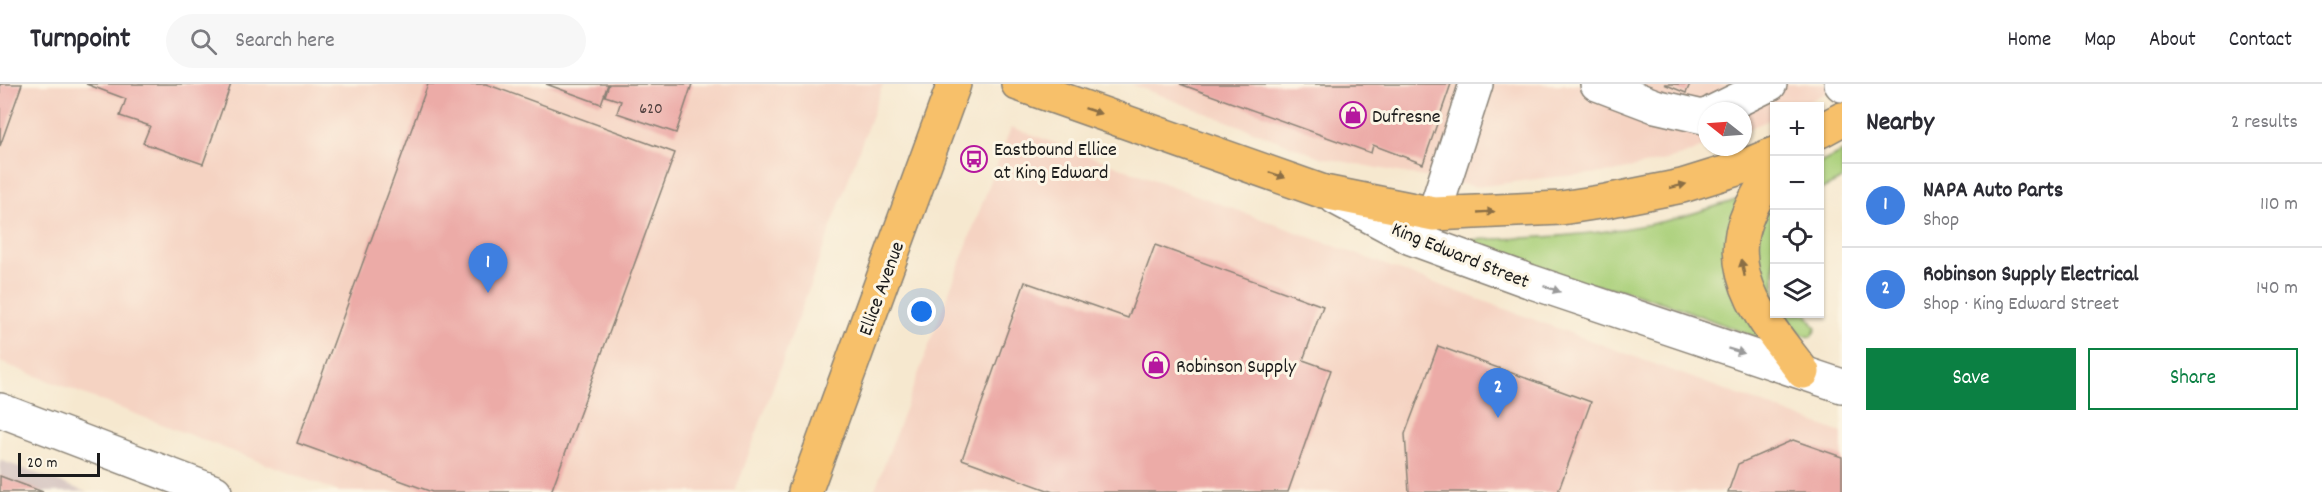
<!DOCTYPE html>
<html lang="en">
<head>
<meta charset="utf-8">
<style>
	:root { --surface:#fff; --page:#f7f7f7; --text:#2b2b33; --muted:#7c7c81; --line:#e1e1e2; --accent:#0b8043 }
	body { margin:0; font-family:Dekko,sans-serif; background:var(--page); color:var(--text) }
	.controls { position:absolute; right:18px; top:18px; display:grid; overflow:hidden; border-radius:0px; box-shadow:0 2px 4px #0004 }
	.controls button { width:54px; height:54px; display:grid; place-items:center; padding:0; border:0; border-bottom:2px solid var(--line); background:var(--surface); color:var(--text); font:30px sans-serif }
	.compass { position:absolute; left:1698px; top:18px; width:54px; height:54px; border-radius:50%; background:var(--surface); box-shadow:0 2px 4px #0004; rotate:287deg }
	.scale { position:absolute; left:18px; bottom:15px; width:82px; box-sizing:border-box; padding-left:6px; border:3px solid #1c1c1c; border-top:0; font-size:16px; line-height:21px; white-space:nowrap; color:#1c1c1c; -webkit-text-stroke:4px #fcf5e5; paint-order:stroke }
	.you { position:absolute; left:922px; top:228px; width:21px; height:21px; margin:-15px; border:4px solid #fff; border-radius:50%; background:#1a73e8; box-shadow:0 0 0 9px #1a73e833 }
	.badge { display:grid; place-items:center; width:39px; height:39px; border-radius:50%; background:var(--accent); color:#fff; font-size:20px; font-weight:700 }
	.pin { position:absolute; translate:-50% -50px; filter:drop-shadow(0 2px 3px #0008) }
	.pin::after { content:''; position:absolute; top:32px; width:21px; height:18px; background:inherit; clip-path:polygon(0 0,100% 0,50% 100%) }
	.list { margin:0; padding:0; list-style:none }
	h2 { display:flex; justify-content:space-between; align-items:center; height:78px; margin:0; padding:0 24px; font-size:26px }
	h2 small { font-size:20px; font-weight:400; color:var(--muted) }
	.list li { display:grid; grid-template-columns:39px 1fr auto; gap:18px; align-items:center; box-sizing:border-box; height:84px; padding:0 24px; border-top:2px solid var(--line) }
	.list b { display:block; font-size:22px; white-space:nowrap }
	.list p { margin:0; font-size:20px; white-space:nowrap; color:var(--muted) }
	.list em { font-size:20px; font-style:normal; color:var(--muted) }
	.actions { display:flex; gap:12px; padding:18px 24px }
	.actions a { flex:1; padding:14px 0; border:2px solid var(--accent); border-radius:0px; text-align:center; font-size:21px; color:var(--accent) }
	.actions .main { background:var(--accent); color:#fff }
	.icon { flex:none; width:33px; height:33px; fill:none; stroke:currentColor; stroke-width:2; stroke-linecap:round; stroke-linejoin:round }
	.map { position:relative; flex:none; width:1842px; height:408px; overflow:hidden }
	header { display:flex; align-items:center; gap:36px; box-sizing:border-box; height:84px; padding:0 30px; background:var(--surface); border-bottom:2px solid var(--line) }
	header strong { font-size:28px }
	nav { display:flex; gap:33px; margin-inline-start:auto; font-size:21px }
	.search { width:420px; height:54px; background:var(--page); display:flex; align-items:center; gap:15px; box-sizing:border-box; padding:0 21px; border-radius:33px; color:var(--muted); font-size:22px }
	main { display:flex }
	aside { flex:1; background:var(--surface) }
	.map>svg:first-child { display:block }
</style>
</head>
<body>
<header>
<strong>Turnpoint</strong>
<div class="search"><svg class="icon" aria-label="search" viewBox="0 0 24 24"><circle cx="10" cy="10" r="6"/><path d="M15 15l6 6"/></svg>Search here</div>
<nav><a>Home</a><a>Map</a><a>About</a><a>Contact</a></nav>
</header>
<main>
<div class="map">
<svg width="1842" height="408" viewBox="0 0 1842 408">
	<rect width="100%" height="100%" fill="#fcf5e5"/>
	<filter id="ink" filterUnits="userSpaceOnUse"><feTurbulence type="fractalNoise" baseFrequency=".0167" numOctaves="2"/><feDisplacementMap in="SourceGraphic" scale="12" xChannelSelector="R" yChannelSelector="G"/><feConvolveMatrix kernelMatrix="1 2 1 2 8 2 1 2 1" color-interpolation-filters="sRGB"/></filter>
	<filter id="wash" filterUnits="userSpaceOnUse"><feTurbulence type="fractalNoise" baseFrequency=".008" numOctaves="4" result="noise"/><feDisplacementMap in="SourceGraphic" scale="24" xChannelSelector="R" yChannelSelector="G"/><feGaussianBlur stdDeviation="1.35" result="paint"/><feColorMatrix in="noise" values="0 0 0 0 0 0 0 0 0 0 0 0 0 0 0 0 0 1.4 0 .05"/><feComposite in="paint" operator="in"/></filter>
	<g filter="url(#wash)">
		<rect width="100%" height="100%" fill="#f6e8cf"/>
		<!-- built -->
		<g fill="#f5d3c2">
			<polygon points="0,0 883,0 735,408 339,408 0,278"/>
			<polygon points="1131,0 1842,0 1842,1 1799,22 1774,22 1774,34 1743,47 1743,27 1707,27 1707,61 1682,72 1614,88 1543,94 1477,103 1320,73"/>
			<polygon points="1011,43 1842,349 1842,408 874,408"/>
		</g>
		<!-- industrial -->
		<polygon fill="#d1c0bd" points="0,376 86,408 0,408"/>
		<!-- green -->
		<g fill="#aad07a" stroke="#63764b" stroke-width="1.5">
			<polygon points="1842,68 1842,95 1820,106 1820,79"/>
			<polygon points="1774,111 1774,229 1754,183 1760,133"/>
			<path d="M1740,115l20,140 -80,-31 -53,-17 -65,-12 -107,-39c73,-1 148,-4 219,-21 22,-6 44,-14 66,-20z"/>
			<path d="M1775,230h32l9,15 -5,8c-15,-3 -25,-13 -36,-23z"/>
		</g>
		<g id="blocks">
			<!-- building -->
			<g fill="#ecaba7">
				<polygon points="0,0 22,0 0,62"/>
				<polygon points="86,0 231,0 203,80 143,59 150,42 120,32 126,15"/>
				<polygon points="428,0 486,0 675,69 551,408 432,408 297,359"/>
				<polygon points="546,0 608,0 601,20"/>
				<polygon points="609,0 692,0 676,49 617,29 621,17 605,12"/>
				<polygon points="1180,0 1451,0 1423,80 1373,61 1371,69"/>
				<polygon points="1664,0 1690,0 1686,9"/>
				<polygon points="1155,161 1323,222 1303,276 1331,286 1288,408 1053,408 962,375 1025,198 1128,234"/>
				<polygon points="1438,262 1591,318 1558,408 1409,408 1405,350"/>
				<polygon points="1793,356 1842,373 1842,408 1728,408 1738,380"/>
				<polygon points="0,392 43,408 0,408"/>
			</g>
		</g>
	</g>
	<g filter="url(#ink)">
		<use href="#blocks" fill-opacity="0" stroke="#898276" stroke-width="1.5"/>
		<g fill="none" stroke-linecap="round" stroke-linejoin="round">
			<defs>
				<g id="minor">
					<polyline points="1597,0 1655,22 1703,33 1707,31"/>
					<polyline points="1841,0 1842,1"/>
					<polyline points="1715,27 1770,0"/>
					<polyline points="1336,114 1411,154 1529,197 1842,302"/>
					<polyline points="1434,130 1476,0"/>
					<polyline points="0,326 215,408"/>
				</g>
				<g id="major">
					<polyline points="1018,0 1324,108 1434,130 1561,124 1606,117 1682,102 1740,84 1774,70"/>
					<polyline points="1820,47 1842,35"/>
					<path d="M1774,83c-11,20 -27,43 -32,66 -11,54 31,99 61,139"/>
					<polyline points="805,408 954,0"/>
				</g>
			</defs>
			<!-- minor casing -->
			<use href="#minor" stroke="#898276" stroke-width="36"/>
			<!-- major casing -->
			<use href="#major" stroke="#898276" stroke-width="36"/>
			<!-- minor -->
			<use href="#minor" stroke="#fff" stroke-width="33"/>
			<!-- major -->
			<use href="#major" stroke="#f7c06b" stroke-width="33"/>
		</g>
		<!-- one-way arrows -->
		<defs><path id="oneway-solid" d="M-6-.8H1V-3.2L6.5 0L1 3.2V.8H-6Z" transform="scale(1.5)"/></defs>
		<g fill="#8a6e44">
			<use href="#oneway-solid" transform="translate(1093 27) rotate(19)"/>
			<use href="#oneway-solid" transform="translate(1277 91) rotate(19)"/>
			<use href="#oneway-solid" transform="translate(1678 102) rotate(-14)"/>
			<use href="#oneway-solid" transform="translate(1486 128) rotate(-3)"/>
			<use href="#oneway-solid" transform="translate(1743 184) rotate(-101)"/>
		</g>
		<g fill="#999">
			<use href="#oneway-solid" transform="translate(1552 205) rotate(19)"/>
			<use href="#oneway-solid" transform="translate(1736 267) rotate(17)"/>
		</g>
	</g>
	<!-- icons -->
	<defs>
		<symbol id="shop-ring" viewBox="-11 -11 22 22"><circle r="9.5" fill="#fcf5e5" stroke="#b5179e" stroke-width="1.5"/><path d="M-5-2.5h2.3a2.7 3.5 0 0 1 5.4 0H5L5.5 6h-11ZM-1.5-2.5h3a1.5 2.3 0 0 0-3 0Z" fill="#b5179e"/></symbol>
		<symbol id="bus-ring" viewBox="-11 -11 22 22"><circle r="9.5" fill="#fcf5e5" stroke="#b5179e" stroke-width="1.5"/><path d="M-5-6H5V4H4V6H2V4H-2V6H-4V4H-5ZM-3.5-4V0h7V-4ZM-3.5 1.2v1.5H-2V1.2ZM2 1.2v1.5H3.5V1.2Z" fill="#b5179e"/></symbol>
	</defs>
	<g fill-rule="evenodd">
		<use href="#shop-ring" x="1338" y="16" width="30" height="30"/>
		<use href="#bus-ring" x="959" y="60" width="30" height="30"/>
		<use href="#shop-ring" x="1141" y="266" width="30" height="30"/>
	</g>
	<g text-anchor="middle" stroke-width="6" stroke-linejoin="round" paint-order="stroke">
		<!-- number labels -->
		<g font-size="16" fill="#50403f">
			<text x="651" y="29">620</text>
		</g>
		<!-- poi labels -->
		<g font-size="20" fill="#1c1c1c" stroke="#fcf5e5" text-anchor="start">
			<text x="1372" y="38">Dufresne</text>
			<text x="994" y="71">Eastbound Ellice<tspan x="994" dy="23">at King Edward</tspan></text>
			<text x="1176" y="288">Robinson Supply</text>
		</g>
		<!-- street labels -->
		<g font-size="20" fill="#1c1c1c" stroke="#fcf5e5">
			<text transform="translate(1461 170) rotate(22)" y="7">King Edward Street</text>
			<text transform="translate(880 204) rotate(-70)" y="7">Ellice Avenue</text>
		</g>
	</g>
</svg>
<div class="controls">
<button>+</button>
<button>−</button>
<button><svg class="icon" aria-label="locate" viewBox="0 0 24 24"><circle cx="12" cy="12" r="6"/><path d="M12 2v4M12 18v4M2 12h4M18 12h4"/></svg></button>
<button><svg class="icon" aria-label="layers" viewBox="0 0 24 24"><path d="M12 4l9 5-9 5-9-5zM3 14l9 5 9-5"/></svg></button>
</div>
<svg class="compass" viewBox="-18 -18 36 36"><path d="M0-13l5 13h-10z" fill="#e53935"/><path d="M0 13l5-13h-10z" fill="#7c7c81"/></svg>
<div class="scale">20 m</div>
<div class="you"></div>
<div class="pin badge" style="left:488px;top:209px;background:#3f7fe0">1</div>
<div class="pin badge" style="left:1498px;top:334px;background:#3f7fe0">2</div>
</div>
<aside>
<h2>Nearby<small>2 results</small></h2>
<ul class="list">
<li><span class="badge" style="background:#3f7fe0">1</span><div><b>NAPA Auto Parts</b><p>Shop</p></div><em>110 m</em></li>
<li><span class="badge" style="background:#3f7fe0">2</span><div><b>Robinson Supply Electrical</b><p>Shop · King Edward Street</p></div><em>140 m</em></li>
</ul>
<div class="actions"><a class="main">Save</a><a>Share</a></div>
</aside>
</main>
</body>
</html>
